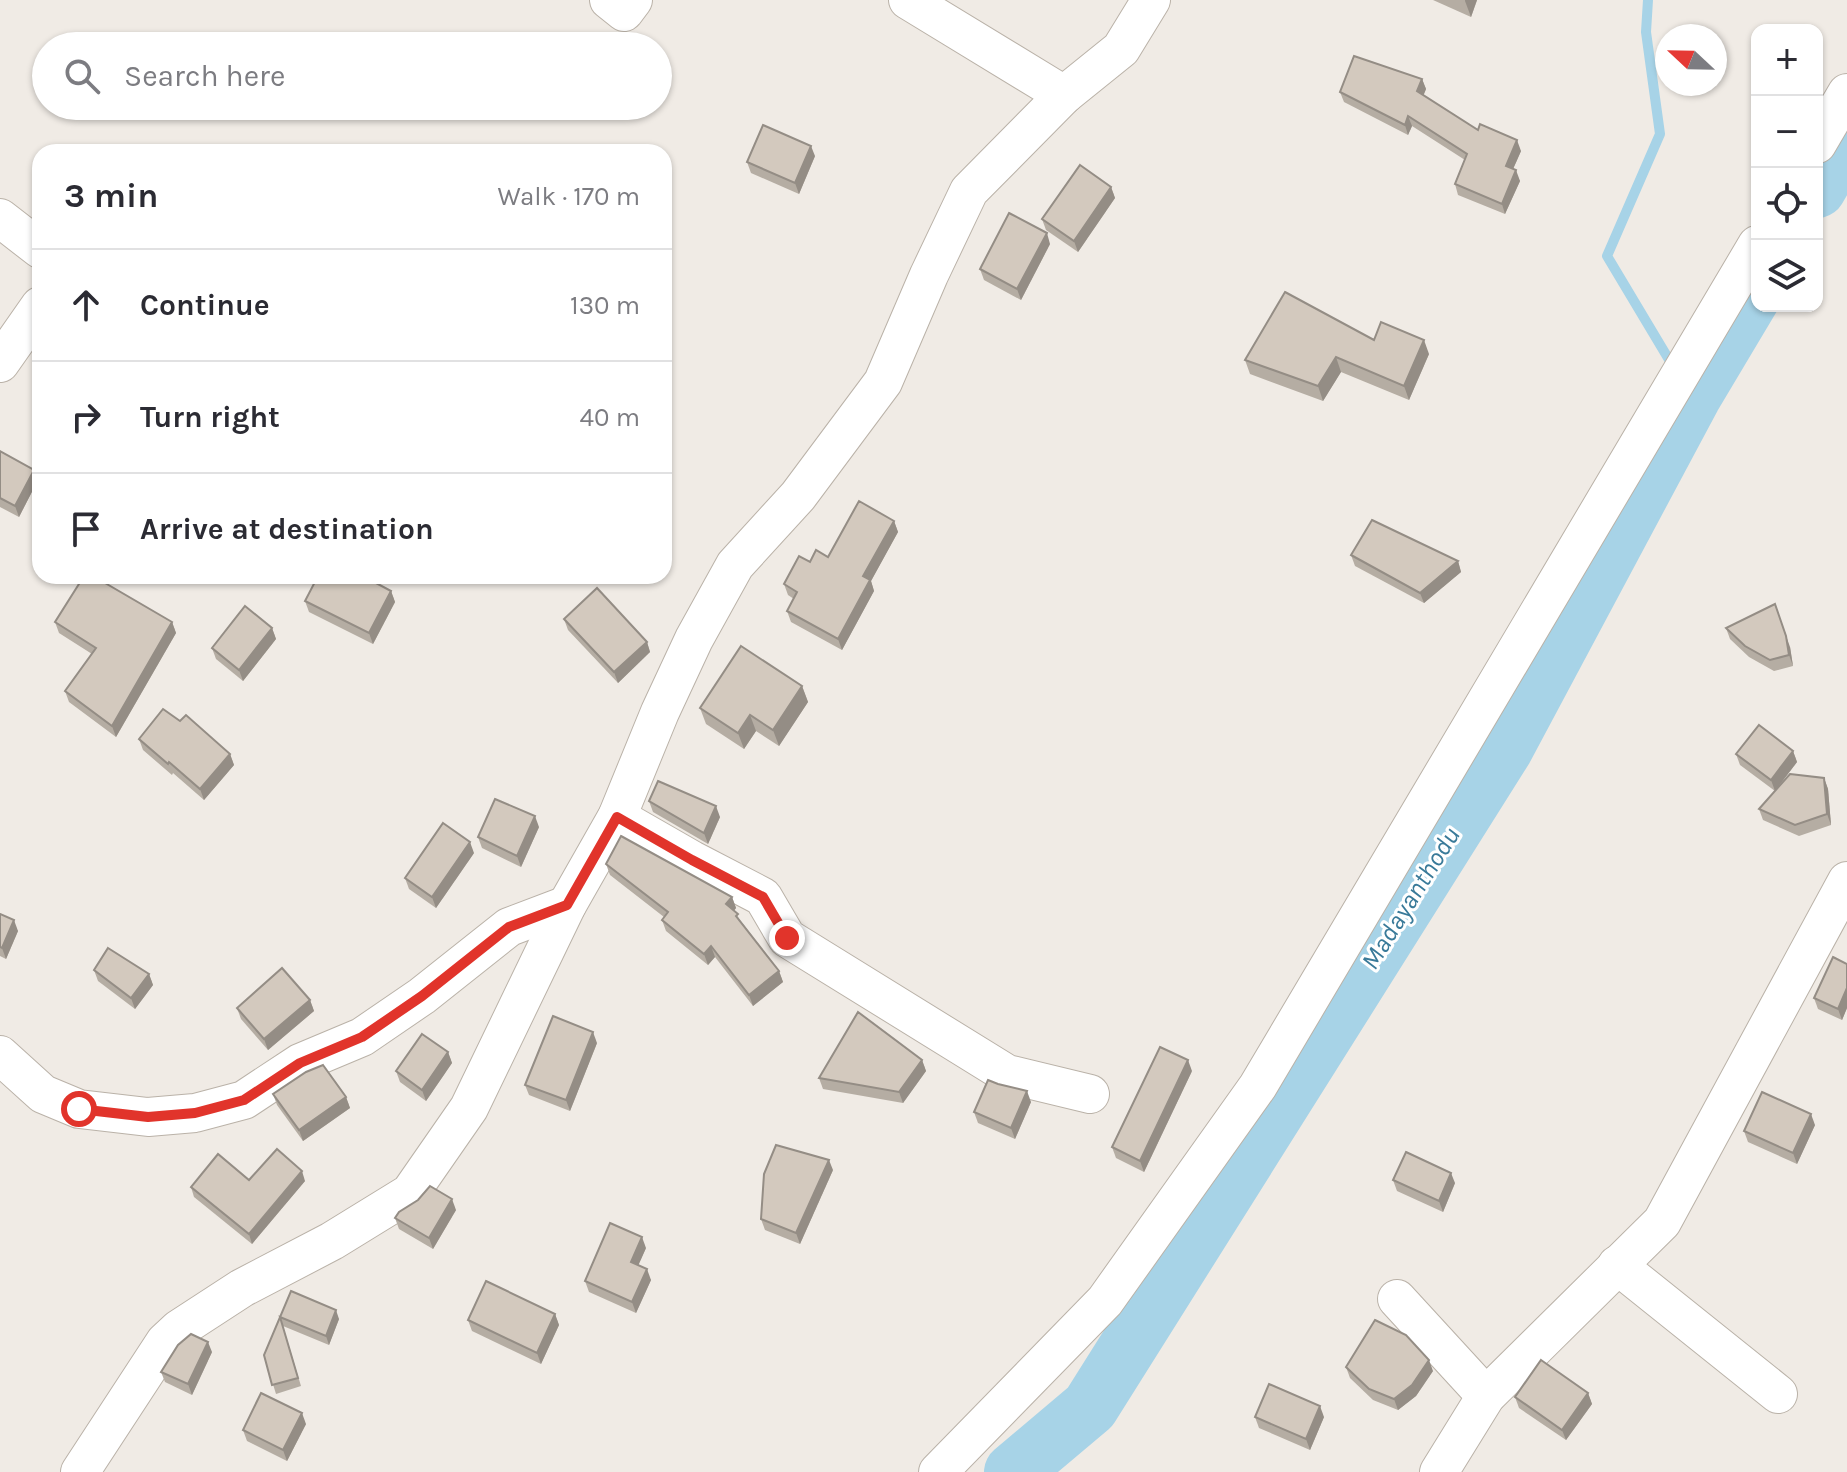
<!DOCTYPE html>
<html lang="en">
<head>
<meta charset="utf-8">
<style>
	:root { --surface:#fff; --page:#f2f2f3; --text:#2b2b33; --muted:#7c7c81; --line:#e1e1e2 }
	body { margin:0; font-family:Karla,sans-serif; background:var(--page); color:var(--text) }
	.controls { position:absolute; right:24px; top:24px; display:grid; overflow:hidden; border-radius:16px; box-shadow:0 2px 6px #0004 }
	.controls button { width:72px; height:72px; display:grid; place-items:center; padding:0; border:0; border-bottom:2px solid var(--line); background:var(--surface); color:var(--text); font:40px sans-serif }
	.compass { position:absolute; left:1655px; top:24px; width:72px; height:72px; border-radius:50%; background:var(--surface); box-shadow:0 2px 6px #0004; rotate:292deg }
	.stop { position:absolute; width:24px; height:24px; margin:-18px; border:6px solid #e1342b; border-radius:50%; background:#fff }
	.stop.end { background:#e1342b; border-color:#fff; box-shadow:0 2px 8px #0008 }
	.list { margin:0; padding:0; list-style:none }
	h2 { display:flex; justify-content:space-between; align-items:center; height:104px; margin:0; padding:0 32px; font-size:34px }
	h2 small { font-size:26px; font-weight:400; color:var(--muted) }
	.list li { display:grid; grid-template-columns:52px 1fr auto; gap:24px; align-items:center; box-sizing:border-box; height:112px; padding:0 32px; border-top:2px solid var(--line) }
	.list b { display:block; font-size:30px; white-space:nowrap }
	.list em { font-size:26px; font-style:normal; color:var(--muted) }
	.icon { flex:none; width:44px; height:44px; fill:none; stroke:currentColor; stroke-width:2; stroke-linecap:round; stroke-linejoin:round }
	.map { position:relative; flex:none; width:1847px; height:1472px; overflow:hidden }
	.search { position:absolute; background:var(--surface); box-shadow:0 2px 6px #0004; left:32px; top:32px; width:640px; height:88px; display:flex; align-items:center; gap:20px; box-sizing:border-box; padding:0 28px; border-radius:44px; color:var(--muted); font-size:30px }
	.panel { position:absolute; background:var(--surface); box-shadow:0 2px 6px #0004; left:32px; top:144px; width:640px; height:440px; border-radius:24px }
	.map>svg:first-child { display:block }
</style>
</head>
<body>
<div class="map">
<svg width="1847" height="1472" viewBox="0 0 1847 1472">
	<rect width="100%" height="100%" fill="#f0ebe5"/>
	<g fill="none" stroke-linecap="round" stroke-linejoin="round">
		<!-- stream -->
		<polyline stroke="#a7d3e7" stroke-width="10" points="1648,0 1646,32 1660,134 1607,256 1674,368"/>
		<!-- river -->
		<g stroke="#a7d3e7" stroke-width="58">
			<polyline points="1817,189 1847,139"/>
			<polyline points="1013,1472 1090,1407 1504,749 1692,397 1757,288"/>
		</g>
		<defs>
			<g id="minor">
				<polyline points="609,0 624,12 633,0"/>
				<polyline points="908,0 1064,95"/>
				<polyline points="1817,144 1847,93"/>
				<polyline points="0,218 40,249"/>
				<polyline points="0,363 40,306"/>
				<polyline points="617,817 692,860 763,897 787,938 1007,1074 1090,1094"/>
				<polyline points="0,1055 43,1094 79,1109 148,1117 195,1113 244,1100 300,1063 362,1037 422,996 509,927 567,905"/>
				<polyline points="1617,1265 1778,1394"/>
				<polyline points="1397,1299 1486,1396"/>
				<polyline points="80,1472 165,1342 179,1329 242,1288 332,1241 410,1193 469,1108 567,905 617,817 660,712 694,639 735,565 798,496 883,382 929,275 969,191 1064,95 1121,49 1151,0"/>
				<polyline points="938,1472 1105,1301 1258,1086 1757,245"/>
				<polyline points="1439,1472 1486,1396 1662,1222 1847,881"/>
			</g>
		</defs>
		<!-- minor casing -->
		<use href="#minor" stroke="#bab2a8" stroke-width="40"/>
		<!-- minor -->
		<use href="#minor" stroke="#fff" stroke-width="38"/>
	</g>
	<!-- wall -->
	<g fill="#b5ada3">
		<polygon points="1433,0 1477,0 1471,17"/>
		<polygon points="1422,79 1426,89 1423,95 1478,130 1521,151 1513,169 1520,181 1505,214 1458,195 1455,184 1465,160 1412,126 1408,135 1344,102 1340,92"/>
		<polygon points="815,156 799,194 751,173 747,162"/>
		<polygon points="1111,187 1115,198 1078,252 1046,230 1042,219"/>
		<polygon points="1050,244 1021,300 984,280 980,269"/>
		<polygon points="1374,340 1429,354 1409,400 1341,372 1323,401 1250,374 1245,360"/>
		<polygon points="0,451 38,480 19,517 0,507"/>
		<polygon points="894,521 898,532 871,581 874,591 842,650 791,622 787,611 794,599 788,595 784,584 810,562 828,557"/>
		<polygon points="1351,555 1458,561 1461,572 1424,603 1355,566"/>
		<polygon points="391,591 395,602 373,644 309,612 305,601"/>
		<polygon points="564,619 647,642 650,652 618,683 568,630"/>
		<polygon points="55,622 172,622 176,633 116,737 69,702 65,691 92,654 59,633"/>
		<polygon points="272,628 276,639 243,681 216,659 212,648"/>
		<polygon points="1726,628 1790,647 1793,666 1774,671 1749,657 1730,639"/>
		<polygon points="802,686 808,702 779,746 756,731 744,749 706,724 700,708"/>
		<polygon points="180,721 230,754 234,765 204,800 173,773 172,775 143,750 139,739"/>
		<polygon points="1793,751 1797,762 1775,791 1740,765 1736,754"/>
		<polygon points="1824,778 1828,789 1831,825 1799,836 1763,820 1759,809"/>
		<polygon points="649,801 720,817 708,844 653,812"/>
		<polygon points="539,827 521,867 482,848 478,837"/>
		<polygon points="474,853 436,908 409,889 405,878"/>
		<polygon points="606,864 732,897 736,908 734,911 740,920 779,971 783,982 753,1006 715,957 708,965 666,931 662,920 664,917 610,875"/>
		<polygon points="0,914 18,931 6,959 0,956"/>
		<polygon points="1847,964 1847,1008 1842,1020 1818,1009 1814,998"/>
		<polygon points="94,970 149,974 153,985 135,1009 98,981"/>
		<polygon points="310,1000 314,1011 268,1050 241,1019 237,1008"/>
		<polygon points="597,1043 570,1111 529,1095 525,1085"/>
		<polygon points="448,1052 452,1063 426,1101 400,1082 396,1071"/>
		<polygon points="922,1060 926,1071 903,1103 823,1089 819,1078"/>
		<polygon points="1192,1071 1144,1172 1116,1158 1112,1147"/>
		<polygon points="998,1084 1031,1102 1015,1139 978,1123 974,1112"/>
		<polygon points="273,1094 346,1097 350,1108 303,1141 277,1105"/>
		<polygon points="1815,1125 1797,1164 1748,1142 1744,1131"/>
		<polygon points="833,1170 800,1244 765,1230 761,1219"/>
		<polygon points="249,1180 305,1181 252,1244 194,1197 191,1187"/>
		<polygon points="1393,1180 1455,1183 1443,1212 1397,1191"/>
		<polygon points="456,1210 433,1249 399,1229 395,1218"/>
		<polygon points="646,1248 638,1265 651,1280 636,1313 589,1292 585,1281"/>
		<polygon points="291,1291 339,1319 329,1345 283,1326 301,1386 276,1394 264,1355"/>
		<polygon points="555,1314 559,1325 541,1364 472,1331 468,1320"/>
		<polygon points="212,1352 192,1395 165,1382 161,1372"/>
		<polygon points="1346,1367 1433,1371 1416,1396 1398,1410 1373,1400 1350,1378"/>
		<polygon points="1588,1393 1592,1404 1566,1440 1519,1408 1515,1397"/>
		<polygon points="1255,1417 1324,1417 1310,1450 1259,1428"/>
		<polygon points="306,1424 287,1461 247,1441 243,1430"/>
	</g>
	<!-- shaded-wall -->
	<g fill="#948d85">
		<polygon points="1465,0 1477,0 1471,17 1465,1"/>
		<polygon points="1422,79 1426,89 1421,102 1417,91"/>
		<polygon points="1408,116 1412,126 1408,135 1405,125"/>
		<polygon points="1517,140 1521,151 1510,176 1506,166"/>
		<polygon points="811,146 815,156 799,194 795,183"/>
		<polygon points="1516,170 1520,181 1505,214 1502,204"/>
		<polygon points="1111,187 1115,198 1078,252 1074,241"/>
		<polygon points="1047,233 1050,244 1021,300 1017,289"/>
		<polygon points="1424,340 1429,354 1409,400 1404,386"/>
		<polygon points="1336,357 1341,372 1323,401 1318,386"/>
		<polygon points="34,470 38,480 19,517 15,506"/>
		<polygon points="894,521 898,532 871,581 874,591 842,650 838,639 863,576"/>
		<polygon points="1458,561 1461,572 1424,603 1420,593"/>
		<polygon points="391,591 395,602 373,644 369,633"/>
		<polygon points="1775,604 1790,647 1793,666 1789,655"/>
		<polygon points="172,622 176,633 116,737 112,726"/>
		<polygon points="272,628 276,639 243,681 239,670"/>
		<polygon points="647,642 650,652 618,683 614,672"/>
		<polygon points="802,686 808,702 779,746 773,730"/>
		<polygon points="750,715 756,731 744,749 738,733"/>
		<polygon points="1793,751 1797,762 1775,791 1771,780"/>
		<polygon points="230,754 234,765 204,800 200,789"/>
		<polygon points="1824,778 1828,789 1831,825 1827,814"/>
		<polygon points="716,806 720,817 708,844 704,833"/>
		<polygon points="535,816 539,827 521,867 517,856"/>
		<polygon points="470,842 474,853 436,908 432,897"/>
		<polygon points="732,897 736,908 730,915 726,904"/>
		<polygon points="14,920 18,931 6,959 2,948"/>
		<polygon points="711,946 715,957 708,965 704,954"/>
		<polygon points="779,971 783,982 753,1006 749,995"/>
		<polygon points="149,974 153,985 135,1009 131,998"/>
		<polygon points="1847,988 1847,1008 1842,1020 1838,1009"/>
		<polygon points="310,1000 314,1011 268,1050 264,1039"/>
		<polygon points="593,1032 597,1043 570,1111 566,1100"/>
		<polygon points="448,1052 452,1063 426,1101 422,1090"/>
		<polygon points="922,1060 926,1071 903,1103 899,1092"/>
		<polygon points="1188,1060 1192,1071 1144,1172 1140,1161"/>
		<polygon points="1027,1091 1031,1102 1015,1139 1011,1128"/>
		<polygon points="346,1097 350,1108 303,1141 299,1130"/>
		<polygon points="1811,1114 1815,1125 1797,1164 1793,1153"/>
		<polygon points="829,1160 833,1170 800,1244 796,1233"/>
		<polygon points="302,1171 305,1181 252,1244 249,1234"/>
		<polygon points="1451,1173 1455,1183 1443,1212 1439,1201"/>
		<polygon points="452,1199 456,1210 433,1249 429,1238"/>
		<polygon points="642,1237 646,1248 635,1273 631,1262"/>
		<polygon points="647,1269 651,1280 636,1313 632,1302"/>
		<polygon points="336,1310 339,1319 329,1345 326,1336"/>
		<polygon points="555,1314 559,1325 541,1364 537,1353"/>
		<polygon points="208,1342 212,1352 192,1395 188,1384"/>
		<polygon points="1429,1360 1433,1371 1416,1396 1398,1410 1394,1399"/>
		<polygon points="1588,1393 1592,1404 1566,1440 1562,1430"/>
		<polygon points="1320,1406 1324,1417 1310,1450 1306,1439"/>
		<polygon points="302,1413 306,1424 287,1461 283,1450"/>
	</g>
	<!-- building -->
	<g fill="#d3c9be" stroke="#948d85" stroke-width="2">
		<polygon points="1354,56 1422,79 1417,91 1478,130 1480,124 1517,140 1506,166 1516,170 1502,204 1455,184 1467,154 1408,116 1405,125 1340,92"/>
		<polygon points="763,125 811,146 795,183 747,162"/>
		<polygon points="1080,165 1111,187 1074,241 1042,219"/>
		<polygon points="1009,213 1047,233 1017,289 980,269"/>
		<polygon points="1285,292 1374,340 1381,322 1424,340 1404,386 1336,357 1318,386 1245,360"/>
		<polygon points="0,451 34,470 15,506 0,498"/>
		<polygon points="859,501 894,521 863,576 870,580 838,639 787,611 797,592 784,584 799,556 810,562 816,550 828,557"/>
		<polygon points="1372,520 1458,561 1420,593 1351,555"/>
		<polygon points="84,576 93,576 172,622 112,726 65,691 96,648 55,622"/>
		<polygon points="318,576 363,576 391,591 369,633 305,601"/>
		<polygon points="597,588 647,642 614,672 564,619"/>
		<polygon points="1775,604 1786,636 1789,655 1770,660 1745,646 1726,628"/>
		<polygon points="245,606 272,628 239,670 212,648"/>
		<polygon points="741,646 802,686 773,730 750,715 738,733 700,708"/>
		<polygon points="163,709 180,721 186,715 230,754 200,789 169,762 168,764 139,739"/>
		<polygon points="1759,725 1793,751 1771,780 1736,754"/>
		<polygon points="1790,774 1824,778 1827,814 1795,825 1759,809"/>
		<polygon points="658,781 716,806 704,833 649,801"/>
		<polygon points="495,799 535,816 517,856 478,837"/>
		<polygon points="443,823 470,842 432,897 405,878"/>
		<polygon points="621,836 732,897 726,904 738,914 736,916 779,971 749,995 711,946 704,954 662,920 668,912 606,864"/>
		<polygon points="0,914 14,920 2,948 0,947"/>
		<polygon points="108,948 149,974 131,998 94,970"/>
		<polygon points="1833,957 1847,964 1847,988 1838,1009 1814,998"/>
		<polygon points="282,968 310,1000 264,1039 237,1008"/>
		<polygon points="858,1012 922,1060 899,1092 819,1078"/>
		<polygon points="553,1016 593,1032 566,1100 525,1085"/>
		<polygon points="422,1034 448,1052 422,1090 396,1071"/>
		<polygon points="1160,1047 1188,1060 1140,1161 1112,1147"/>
		<polygon points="323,1065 346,1097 299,1130 273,1094 306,1072"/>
		<polygon points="988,1080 998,1084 1027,1091 1011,1128 974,1112"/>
		<polygon points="1762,1092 1811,1114 1793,1153 1744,1131"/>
		<polygon points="776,1145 829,1160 796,1233 761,1219 764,1174"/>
		<polygon points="277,1149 302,1171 249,1234 191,1187 218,1154 249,1180"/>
		<polygon points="1406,1152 1451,1173 1439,1201 1393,1180"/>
		<polygon points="430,1186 452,1199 429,1238 395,1218 399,1212 418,1200"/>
		<polygon points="610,1223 642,1237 631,1262 647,1269 632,1302 585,1281"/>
		<polygon points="486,1281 555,1314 537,1353 468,1320"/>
		<polygon points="291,1291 336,1310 326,1336 280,1317 298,1378 272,1385 264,1355"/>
		<polygon points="1375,1320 1406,1335 1429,1360 1412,1385 1394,1399 1369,1389 1346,1367"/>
		<polygon points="191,1334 208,1342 188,1384 161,1372 178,1345"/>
		<polygon points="1541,1360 1588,1393 1562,1430 1515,1397"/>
		<polygon points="1269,1384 1320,1406 1306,1439 1255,1417"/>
		<polygon points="261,1393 302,1413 283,1450 243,1430"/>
	</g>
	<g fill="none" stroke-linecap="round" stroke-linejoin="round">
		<!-- route -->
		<polyline stroke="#e1342b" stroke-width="10" points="79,1109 148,1117 195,1113 244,1100 300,1063 362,1037 422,996 509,927 567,905 617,817 692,860 763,897 787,938"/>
	</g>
	<g text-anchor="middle" stroke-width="6" stroke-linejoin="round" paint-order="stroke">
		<!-- water labels -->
		<g font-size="26" font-style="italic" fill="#397a99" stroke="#fff">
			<text transform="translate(1410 898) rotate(-58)" y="9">Madayanthodu</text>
		</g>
	</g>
</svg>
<div class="controls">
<button>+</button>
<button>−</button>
<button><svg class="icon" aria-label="locate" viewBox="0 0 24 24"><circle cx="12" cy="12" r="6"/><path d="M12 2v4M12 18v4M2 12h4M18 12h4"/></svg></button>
<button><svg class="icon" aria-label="layers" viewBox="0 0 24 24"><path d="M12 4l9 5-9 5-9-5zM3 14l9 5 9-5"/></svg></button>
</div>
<svg class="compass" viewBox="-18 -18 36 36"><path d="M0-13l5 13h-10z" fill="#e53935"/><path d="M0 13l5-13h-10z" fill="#7c7c81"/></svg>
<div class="stop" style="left:79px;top:1109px"></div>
<div class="stop end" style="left:787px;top:938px"></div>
<div class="search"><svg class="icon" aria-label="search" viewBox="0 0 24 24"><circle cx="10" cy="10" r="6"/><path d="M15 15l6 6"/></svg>Search here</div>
<section class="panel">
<h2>3 min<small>Walk · 170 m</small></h2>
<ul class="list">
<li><svg class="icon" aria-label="ahead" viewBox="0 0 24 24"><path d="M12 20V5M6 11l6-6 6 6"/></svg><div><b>Continue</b></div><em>130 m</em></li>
<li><svg class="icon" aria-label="right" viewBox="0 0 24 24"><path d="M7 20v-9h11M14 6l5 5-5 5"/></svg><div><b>Turn right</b></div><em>40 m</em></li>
<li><svg class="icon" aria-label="arrive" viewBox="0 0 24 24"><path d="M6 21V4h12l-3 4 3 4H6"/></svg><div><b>Arrive at destination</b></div></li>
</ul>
</section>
</div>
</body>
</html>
